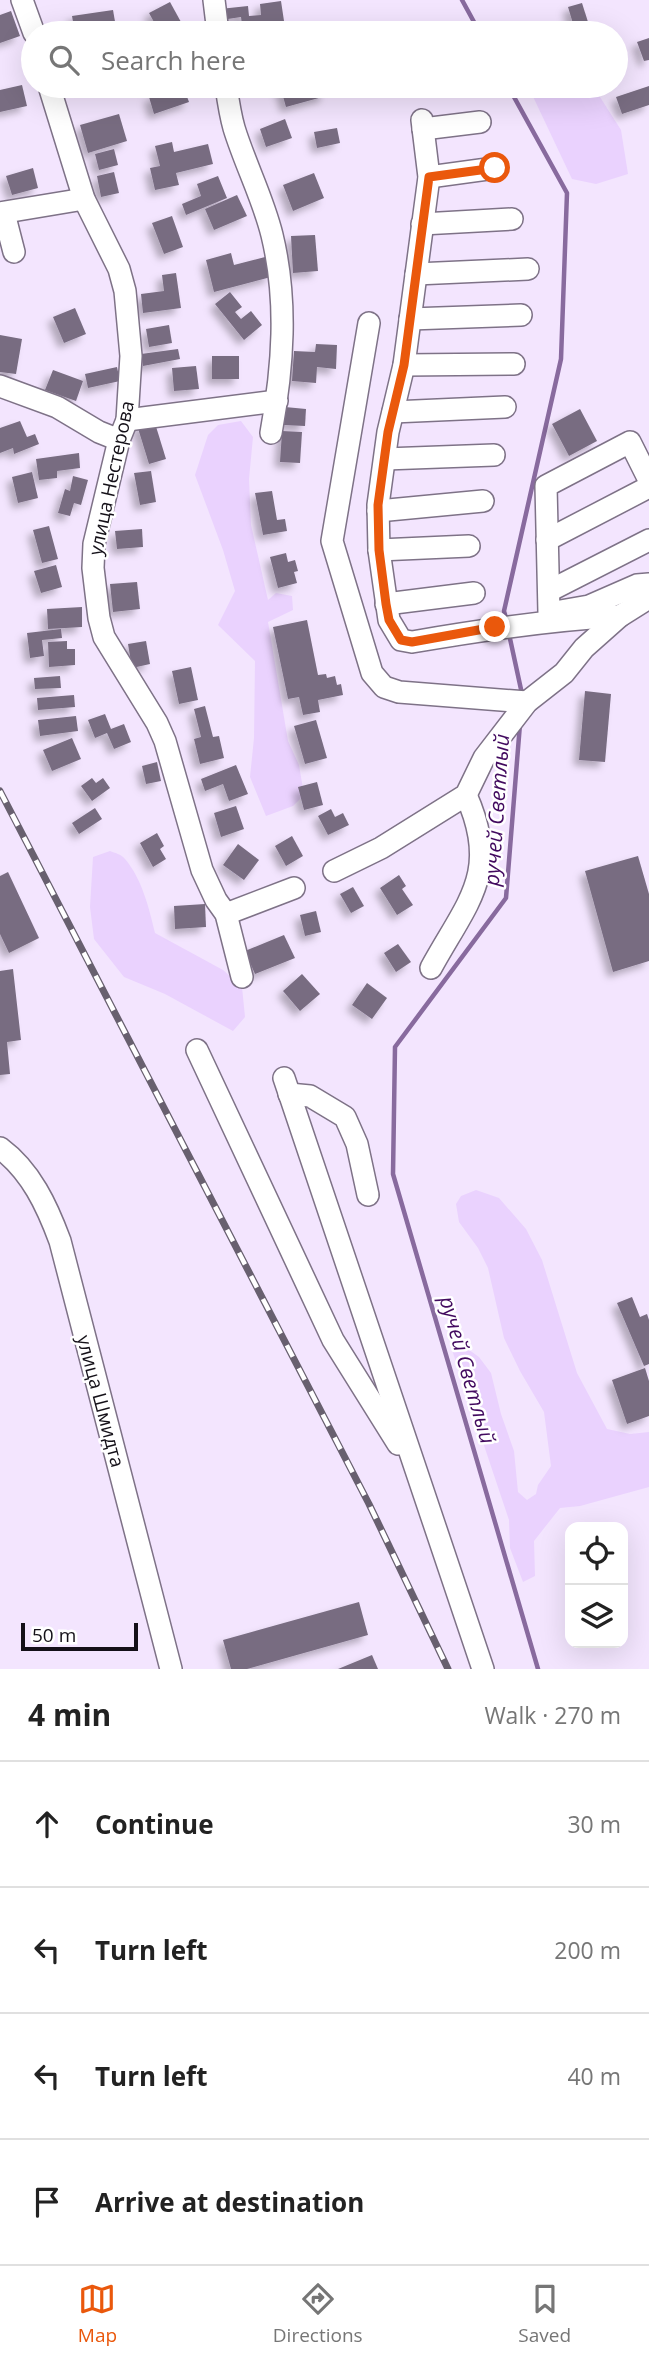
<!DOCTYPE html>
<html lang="en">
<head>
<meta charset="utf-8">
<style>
	:root { --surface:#fff; --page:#f6f6f6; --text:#222; --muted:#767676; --line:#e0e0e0; --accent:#ea580c }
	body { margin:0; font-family:"Open Sans",sans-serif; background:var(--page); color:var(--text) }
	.controls { position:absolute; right:21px; bottom:21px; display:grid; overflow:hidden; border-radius:14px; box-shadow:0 7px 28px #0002 }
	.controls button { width:63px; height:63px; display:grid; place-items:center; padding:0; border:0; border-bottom:2px solid var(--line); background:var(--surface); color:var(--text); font:35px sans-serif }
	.scale { position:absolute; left:21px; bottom:18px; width:117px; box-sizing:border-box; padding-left:7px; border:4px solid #141018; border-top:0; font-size:19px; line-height:24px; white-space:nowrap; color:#141018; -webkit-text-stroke:5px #fff; paint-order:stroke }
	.stop { position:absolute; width:21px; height:21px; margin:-16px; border:5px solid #ea580c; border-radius:50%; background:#fff }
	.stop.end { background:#ea580c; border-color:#fff; box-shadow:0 2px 7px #0008 }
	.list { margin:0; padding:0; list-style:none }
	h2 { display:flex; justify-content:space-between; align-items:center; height:91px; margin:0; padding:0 28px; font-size:30px }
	h2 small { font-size:23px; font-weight:400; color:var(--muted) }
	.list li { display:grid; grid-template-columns:46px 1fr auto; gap:21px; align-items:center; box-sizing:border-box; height:126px; padding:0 28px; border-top:2px solid var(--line) }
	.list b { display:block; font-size:26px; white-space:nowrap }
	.list em { font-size:23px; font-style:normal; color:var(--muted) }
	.icon { flex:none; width:38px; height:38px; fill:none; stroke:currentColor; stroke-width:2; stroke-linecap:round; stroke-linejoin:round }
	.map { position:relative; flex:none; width:649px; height:1669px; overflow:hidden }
	.search { position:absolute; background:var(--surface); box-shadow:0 7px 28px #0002; left:21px; right:21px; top:21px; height:77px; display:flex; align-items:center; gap:18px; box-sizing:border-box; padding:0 24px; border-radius:38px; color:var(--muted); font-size:26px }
	.sheet { height:595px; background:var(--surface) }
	nav { display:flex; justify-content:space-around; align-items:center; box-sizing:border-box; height:98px; border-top:2px solid var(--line); background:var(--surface); font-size:19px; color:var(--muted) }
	nav a { display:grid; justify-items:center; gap:4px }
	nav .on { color:var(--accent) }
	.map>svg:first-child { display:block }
</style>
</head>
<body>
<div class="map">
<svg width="649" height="1669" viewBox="0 0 649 1669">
	<defs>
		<filter id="shadow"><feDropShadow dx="-5.5" dy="5.5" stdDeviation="3.5" flood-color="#0004"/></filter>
	</defs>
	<rect width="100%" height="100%" fill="#f3e5fe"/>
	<!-- green -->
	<g fill="#ead2fe">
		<polygon points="528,86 593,86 621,130 628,174 596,184 572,179"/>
		<polygon points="241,421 253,437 249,479 251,525 268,600 276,593 292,596 293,610 268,622 288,741 299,765 304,795 293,806 266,816 250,777 254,738 255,661 218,625 235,591 223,550 195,475 208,435 218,425"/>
		<path d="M110,851c5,2 11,3 15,8 17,20 24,49 30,74l68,37 19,17 3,30 -12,14 -68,-37 -41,-17 -30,-38 -4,-32 3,-50z"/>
		<polygon points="476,1190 499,1198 526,1229 542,1260 577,1373 607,1429 630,1434 649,1432 649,1487 580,1506 560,1508 534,1541 535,1576 523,1582 510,1548 509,1520 451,1347 458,1342 479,1357 491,1373 501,1414 514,1451 518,1492 527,1500 536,1494 538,1485 551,1466 544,1412 520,1371 504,1338 488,1268 478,1248 459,1222 456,1204 461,1196"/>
	</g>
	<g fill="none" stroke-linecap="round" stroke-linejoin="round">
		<!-- stream -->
		<g stroke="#886a9e" stroke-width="4.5">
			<polyline points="462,0 480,33"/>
			<polyline points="507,622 504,611 561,359 567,193 508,86"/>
			<polyline points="509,634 522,694"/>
			<polyline points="520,724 506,898 395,1047 393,1174 538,1669"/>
		</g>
	</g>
	<!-- building -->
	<g fill="#786c81" filter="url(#shadow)">
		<polygon points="281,1 284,21 264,23 265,33 243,33 241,17 221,20 220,9 248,6 249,16 261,15 260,4"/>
		<polygon points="170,2 187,33 160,33 149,13"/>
		<polygon points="582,3 588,22 574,27 568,7"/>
		<polygon points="113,10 117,33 75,33 72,16"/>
		<polygon points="11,11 20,36 0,43 0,15"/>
		<polygon points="649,38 649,60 644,61 637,42"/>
		<polygon points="22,85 27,106 0,112 0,90"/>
		<polygon points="157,86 183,86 189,102 154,114 149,97 160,94"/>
		<polygon points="280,86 323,86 326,96 286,107"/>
		<polygon points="649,86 649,105 622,114 616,97"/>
		<polygon points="119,114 127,141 88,153 80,125"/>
		<polygon points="285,119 292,138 266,147 260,129"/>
		<polygon points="337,128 340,143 317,148 314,132"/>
		<polygon points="172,142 174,152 208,144 213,164 176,173 179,185 155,190 150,168 160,166 155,146"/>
		<polygon points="114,149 118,165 99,170 95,154"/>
		<polygon points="33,168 38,188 12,195 6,176"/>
		<polygon points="114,172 119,193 101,197 97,176"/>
		<polygon points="314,173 324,198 293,211 283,185"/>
		<polygon points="218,176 227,198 186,215 182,204 201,196 197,184"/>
		<polygon points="237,195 247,216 214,230 205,209"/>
		<polygon points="172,216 183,247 164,254 152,223"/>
		<polygon points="315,235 318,271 293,273 291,236"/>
		<polygon points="231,253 234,265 265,257 271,277 214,292 206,260"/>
		<polygon points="176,273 181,308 143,313 141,294 164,291 162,275"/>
		<polygon points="230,292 242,307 235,312 241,319 251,311 262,325 244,340 215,304"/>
		<polygon points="75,308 86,334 64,343 53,317"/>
		<polygon points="169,325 172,343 149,347 146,329"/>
		<polygon points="0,335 22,339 16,374 0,372"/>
		<polygon points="316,344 337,345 336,369 317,367 316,383 292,381 294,351 315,352"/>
		<polygon points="178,349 180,359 143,366 141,354"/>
		<rect x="212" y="356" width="27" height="23"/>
		<polygon points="196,366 199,389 174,391 172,368"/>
		<polygon points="117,367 120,381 88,388 85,374"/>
		<polygon points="53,370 83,381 76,401 45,390"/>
		<polygon points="285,407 306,409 305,426 284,425"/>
		<polygon points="580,409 597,441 569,456 552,424"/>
		<polygon points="154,420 166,459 149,464 137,425"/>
		<polygon points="20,421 27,437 35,434 39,444 14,454 13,448 0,453 0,428"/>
		<polygon points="282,431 302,432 300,463 280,462"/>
		<polygon points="79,453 80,468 57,471 57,478 39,480 36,459"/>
		<polygon points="151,471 156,502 140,505 134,473"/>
		<polygon points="32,472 38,498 18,503 12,477"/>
		<polygon points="73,476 88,480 81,505 74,503 70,516 58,513 65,489 70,491"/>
		<polygon points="272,491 277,520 285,519 287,531 263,535 255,493"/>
		<polygon points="49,526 58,559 42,563 33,530"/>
		<polygon points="142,529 143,547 117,549 115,531"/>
		<polygon points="286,553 288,562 295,560 298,571 294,572 297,583 278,588 270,557"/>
		<polygon points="56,565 62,587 41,593 34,571"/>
		<polygon points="137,582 140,609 113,612 110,584"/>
		<polygon points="82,607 82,627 48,629 47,609"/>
		<polygon points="307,620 318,675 326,674 327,678 335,676 337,685 341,684 343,695 318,700 320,712 303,715 299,697 288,699 273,627"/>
		<polygon points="61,629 62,638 42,640 44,656 30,658 27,633"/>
		<polygon points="67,641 67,649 75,649 75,665 49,667 48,642"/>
		<polygon points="146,641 150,664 132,668 128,644"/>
		<polygon points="191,667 198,700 179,704 172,671"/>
		<polygon points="60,676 61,688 35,689 34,678"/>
		<polygon points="585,691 611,694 605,762 579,760"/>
		<polygon points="74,695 75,707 38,710 37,698"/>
		<polygon points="205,706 213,737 219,736 224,758 200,764 194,739 201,737 194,709"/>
		<polygon points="105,714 111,729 124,724 131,742 114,749 107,733 95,738 88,720"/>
		<polygon points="76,716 78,731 40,736 38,720"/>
		<polygon points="316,720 327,758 305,764 294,726"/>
		<polygon points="72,738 81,759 52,771 43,750"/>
		<polygon points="157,762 161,781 146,784 142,766"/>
		<polygon points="236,765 248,794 229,801 223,784 205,791 201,779"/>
		<polygon points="92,778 96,783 103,778 110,788 92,801 81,786"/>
		<polygon points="317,782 323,805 304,810 298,787"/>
		<polygon points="236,806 244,829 221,837 214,813"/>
		<polygon points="95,808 102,819 79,834 72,823"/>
		<polygon points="331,809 335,817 343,813 349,825 328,835 318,816"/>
		<polygon points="157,833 164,846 160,849 166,859 153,867 140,843"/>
		<polygon points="292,836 303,856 286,866 275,846"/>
		<polygon points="238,844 259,860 244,880 223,865"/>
		<polygon points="638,856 649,894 649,961 613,972 585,871"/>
		<polygon points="8,872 39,938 9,953 0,934 0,876"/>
		<polygon points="399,875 406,886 402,889 413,905 397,915 380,888"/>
		<polygon points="353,887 364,906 351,913 340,894"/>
		<polygon points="205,904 206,927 175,929 174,906"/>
		<polygon points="316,911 321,932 305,936 300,915"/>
		<polygon points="284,935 295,958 255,974 245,951"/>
		<polygon points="398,944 411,962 396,972 384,953"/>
		<polygon points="13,969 21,1040 7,1042 10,1074 0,1075 0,971"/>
		<polygon points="302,974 320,994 300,1011 283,991"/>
		<polygon points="367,983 387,998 372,1019 352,1005"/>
		<polygon points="632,1297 640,1317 647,1314 649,1320 649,1364 644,1366 617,1303"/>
		<polygon points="645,1368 649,1381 649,1416 627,1424 612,1380"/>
		<polygon points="359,1602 368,1635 247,1669 231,1669 223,1640"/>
		<polygon points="372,1655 378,1669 338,1669"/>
	</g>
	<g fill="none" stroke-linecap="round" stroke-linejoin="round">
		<defs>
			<g id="minor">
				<polyline points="22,0 34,33"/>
				<polyline points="214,0 218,33"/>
				<polyline points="49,86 84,199 119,269 125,291 131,356 127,420 119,440 94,544 93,568 99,618 104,637 157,723 165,741 202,870 216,900 226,914 242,977"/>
				<path d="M226,86c2,14 4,28 8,42 11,36 29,70 38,107 16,66 11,132 -1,198"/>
				<path d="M422,120l7,57 -25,188 -16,67 -10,73 1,45 10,70 12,20 11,2c69,-12 137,-22 208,-26"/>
				<polyline points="423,129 480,122"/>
				<polyline points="429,177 495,168"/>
				<polyline points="0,213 84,199"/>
				<polyline points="4,213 14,252"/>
				<polyline points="422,224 512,219"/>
				<polyline points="416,274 528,269"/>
				<polyline points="410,319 521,315"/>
				<polyline points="369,323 332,541 372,673 384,687 399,692 527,702"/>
				<polyline points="404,365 514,364"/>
				<polyline points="0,386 57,407 99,432 119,440"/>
				<polyline points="393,412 505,407"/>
				<polyline points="127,420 277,401"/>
				<polyline points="385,459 494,455"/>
				<polyline points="649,480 630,442 546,486 549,613 589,606 637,585 649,584"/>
				<polyline points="378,511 483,501"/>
				<polyline points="547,540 649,487"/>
				<polyline points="379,550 469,546"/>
				<polyline points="549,591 649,540"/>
				<polyline points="386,604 474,593"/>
				<polyline points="334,871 381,848 466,795 484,758 527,702 564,673 584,648 620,616 649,598"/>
				<polyline points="226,914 294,888"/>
				<path d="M431,968c36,-66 70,-95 35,-173"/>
				<polyline points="197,1050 333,1340 398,1444"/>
				<polyline points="284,1078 483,1669"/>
				<polyline points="289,1094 310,1096 345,1117 357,1144 368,1195"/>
				<path d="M0,1148c31,23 47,58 60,93l111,428"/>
			</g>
		</defs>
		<!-- minor casing -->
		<use href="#minor" stroke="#7e7287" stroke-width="24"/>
		<!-- minor -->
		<use href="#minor" stroke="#fff" stroke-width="21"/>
		<defs>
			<polyline id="rail" points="0,791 369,1504 448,1669"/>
		</defs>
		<!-- rail casing -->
		<use href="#rail" stroke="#68606f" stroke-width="7"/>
		<!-- rail -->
		<use href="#rail" stroke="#fff" stroke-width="4.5" stroke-dasharray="13" stroke-linecap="butt"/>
	</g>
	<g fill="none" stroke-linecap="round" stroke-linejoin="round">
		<!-- route -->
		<polyline stroke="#ea580c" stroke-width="9" points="495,627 412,642 401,640 389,620 386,604 379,550 378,505 388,432 404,365 429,177 495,168"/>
	</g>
	<g text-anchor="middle" stroke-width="5" stroke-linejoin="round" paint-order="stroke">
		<!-- street labels -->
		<g font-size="19" fill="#141018" stroke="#fff">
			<text transform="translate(111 478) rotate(-78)" y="7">улица Нестерова</text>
			<text transform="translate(101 1401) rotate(75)" y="7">улица Шмидта</text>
		</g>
		<!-- water labels -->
		<g font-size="21" font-style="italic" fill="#420a5f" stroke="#fff">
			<text transform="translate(497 810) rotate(-86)" y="7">ручей Светлый</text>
			<text transform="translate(467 1370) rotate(74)" y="7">ручей Светлый</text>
		</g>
	</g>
</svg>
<div class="controls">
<button><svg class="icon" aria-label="locate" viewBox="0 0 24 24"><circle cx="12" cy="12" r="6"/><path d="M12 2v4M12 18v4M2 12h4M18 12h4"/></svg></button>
<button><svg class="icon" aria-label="layers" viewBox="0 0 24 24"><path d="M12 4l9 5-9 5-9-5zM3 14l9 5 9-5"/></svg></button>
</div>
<div class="scale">50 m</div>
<div class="stop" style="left:495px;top:168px"></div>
<div class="stop end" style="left:495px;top:627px"></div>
<div class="search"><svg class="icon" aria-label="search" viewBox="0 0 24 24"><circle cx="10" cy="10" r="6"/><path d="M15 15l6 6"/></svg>Search here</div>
</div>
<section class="sheet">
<h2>4 min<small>Walk · 270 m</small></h2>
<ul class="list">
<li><svg class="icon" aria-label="ahead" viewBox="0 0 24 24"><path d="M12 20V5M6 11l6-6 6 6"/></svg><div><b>Continue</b></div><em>30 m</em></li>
<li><svg class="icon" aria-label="left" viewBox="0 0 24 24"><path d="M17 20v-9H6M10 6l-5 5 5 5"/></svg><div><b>Turn left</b></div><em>200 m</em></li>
<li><svg class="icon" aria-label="left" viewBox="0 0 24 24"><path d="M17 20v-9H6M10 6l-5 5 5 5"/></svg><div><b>Turn left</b></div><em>40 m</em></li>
<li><svg class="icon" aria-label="arrive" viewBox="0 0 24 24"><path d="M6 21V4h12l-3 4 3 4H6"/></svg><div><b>Arrive at destination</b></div></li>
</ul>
</section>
<nav>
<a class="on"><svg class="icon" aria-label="map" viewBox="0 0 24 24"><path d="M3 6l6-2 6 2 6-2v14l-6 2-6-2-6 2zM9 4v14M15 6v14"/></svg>Map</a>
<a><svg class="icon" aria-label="directions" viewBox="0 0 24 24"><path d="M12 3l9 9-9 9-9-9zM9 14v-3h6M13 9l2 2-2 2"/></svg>Directions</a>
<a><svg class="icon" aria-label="saved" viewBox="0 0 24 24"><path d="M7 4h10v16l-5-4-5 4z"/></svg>Saved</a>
</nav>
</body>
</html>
